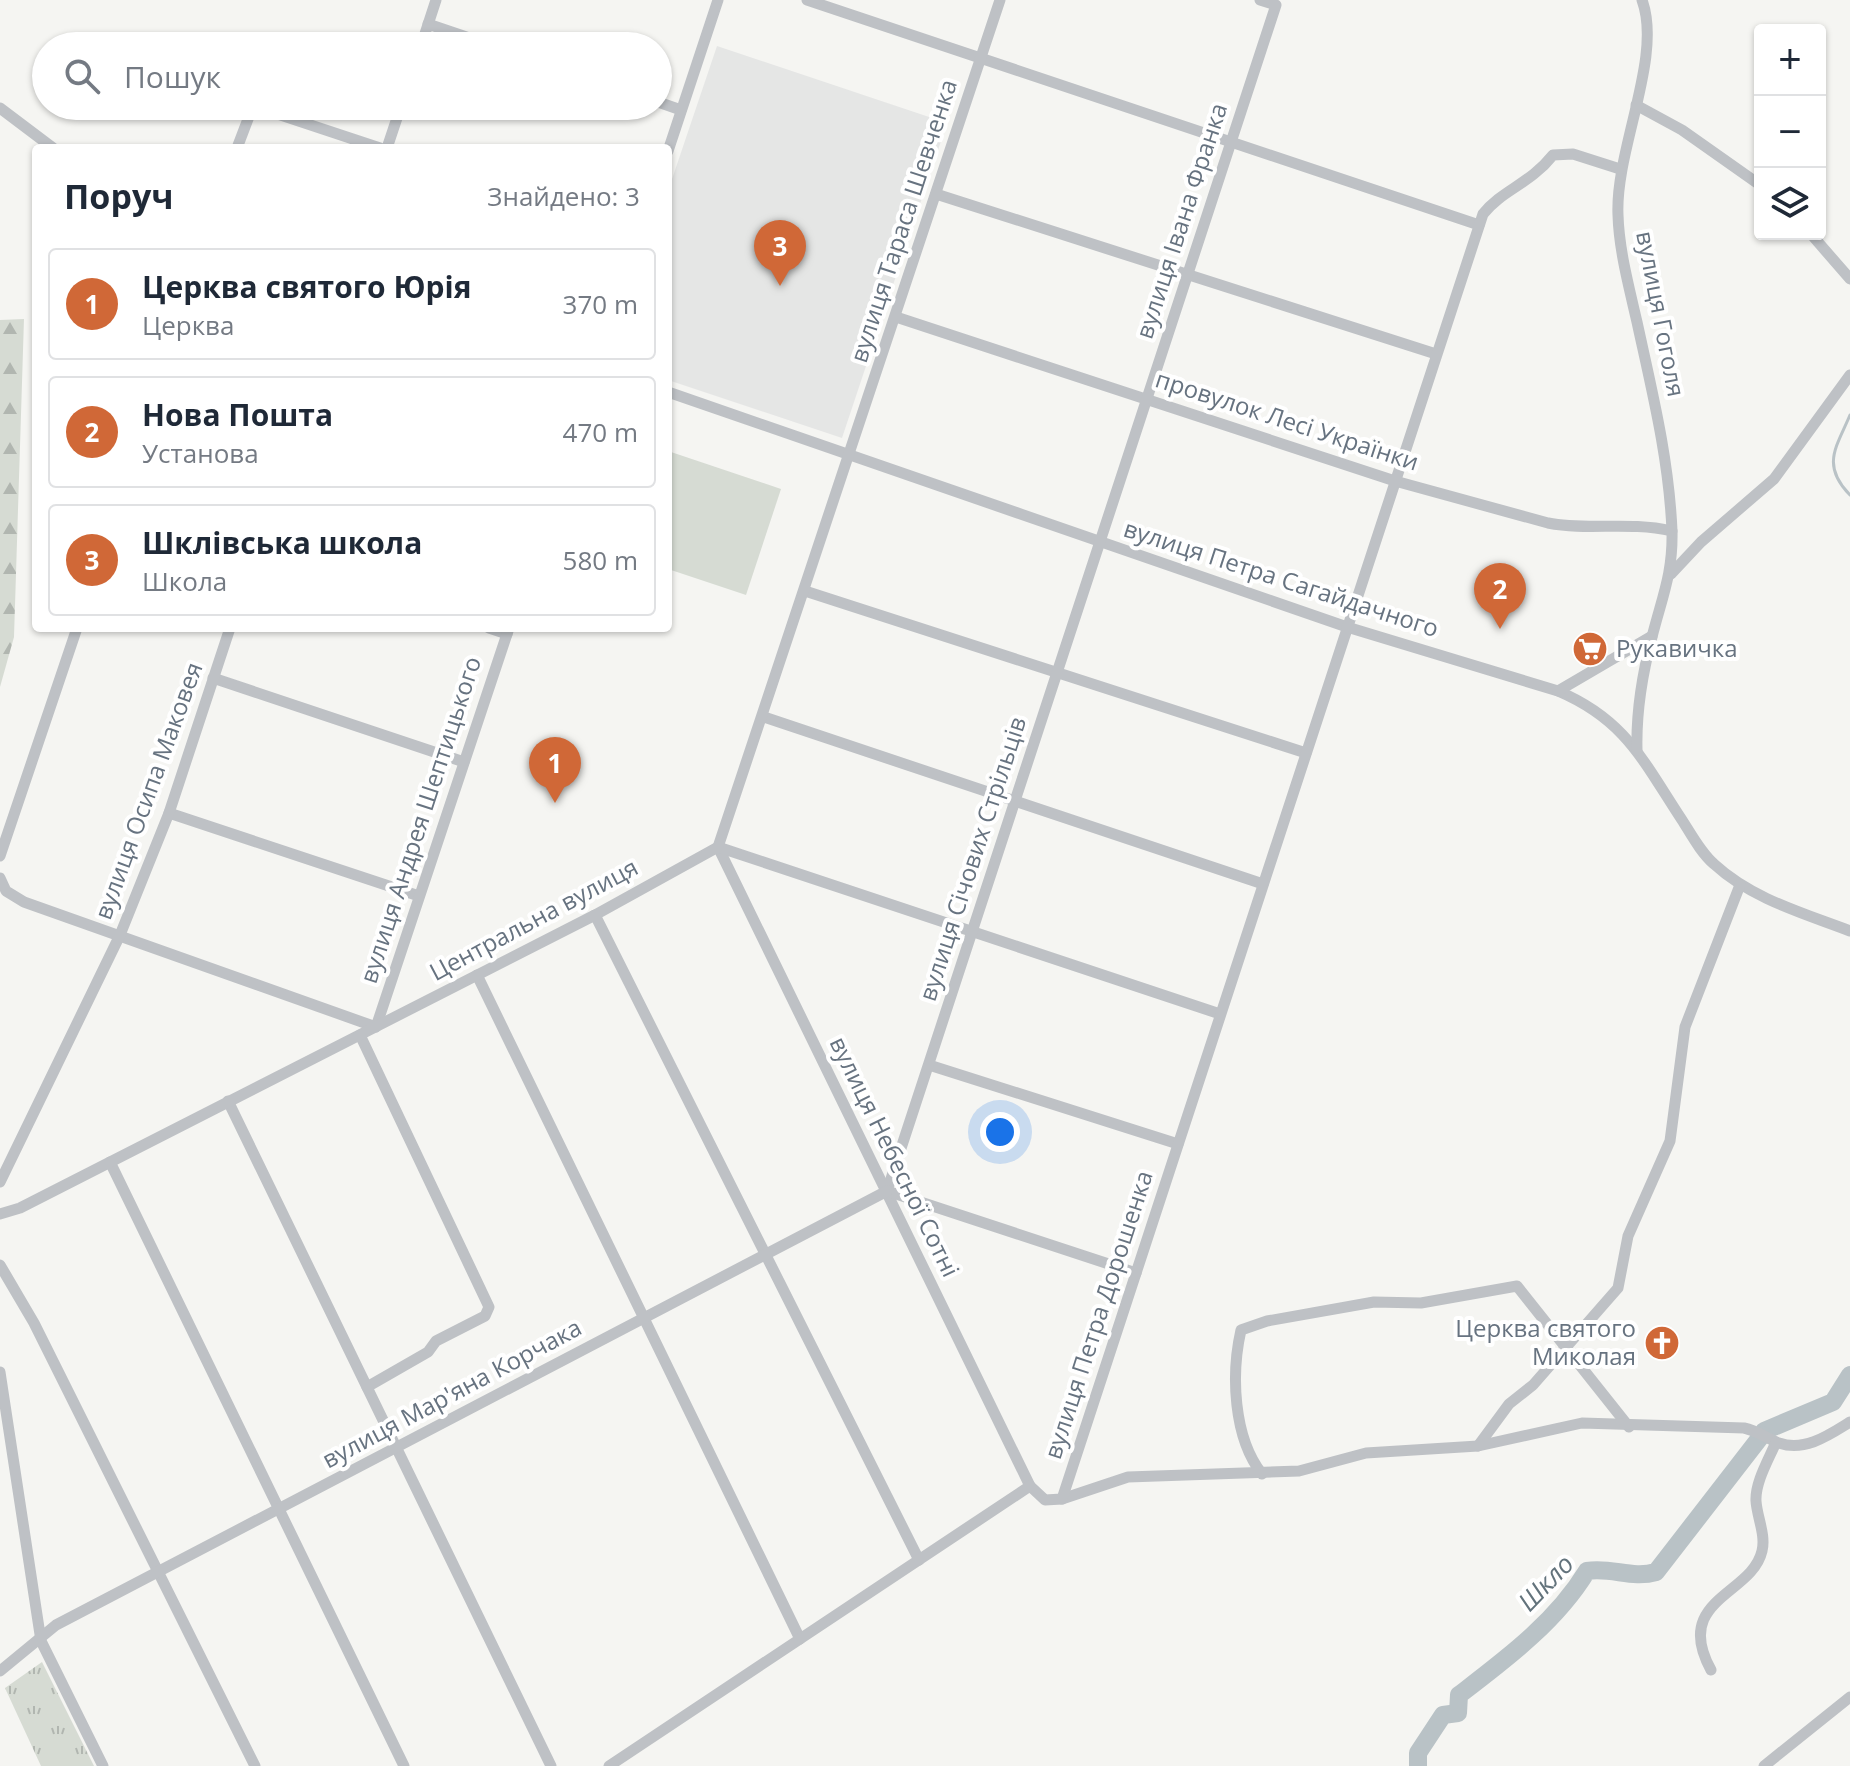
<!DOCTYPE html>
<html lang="uk">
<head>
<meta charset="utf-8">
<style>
	:root { --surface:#fff; --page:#f2f2f3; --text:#1f2937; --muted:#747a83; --line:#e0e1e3; --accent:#d06837 }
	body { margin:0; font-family:"Open Sans",sans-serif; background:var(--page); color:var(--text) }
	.controls { position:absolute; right:24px; top:24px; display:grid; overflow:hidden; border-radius:8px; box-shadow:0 2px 6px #0004 }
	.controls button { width:72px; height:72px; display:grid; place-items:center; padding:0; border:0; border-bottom:2px solid var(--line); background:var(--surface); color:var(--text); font:40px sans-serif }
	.you { position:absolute; left:1000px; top:1132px; width:28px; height:28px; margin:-20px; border:6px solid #fff; border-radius:50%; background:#1a73e8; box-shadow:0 0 0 12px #1a73e833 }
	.badge { display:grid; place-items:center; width:52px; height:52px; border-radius:50%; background:var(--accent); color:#fff; font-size:26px; font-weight:700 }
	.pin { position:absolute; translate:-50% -66px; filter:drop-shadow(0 2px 4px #0008) }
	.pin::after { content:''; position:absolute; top:42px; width:28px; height:24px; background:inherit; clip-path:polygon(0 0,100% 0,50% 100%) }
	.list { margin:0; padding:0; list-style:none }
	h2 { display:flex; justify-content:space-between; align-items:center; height:104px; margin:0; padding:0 32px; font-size:34px }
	h2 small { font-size:26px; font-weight:400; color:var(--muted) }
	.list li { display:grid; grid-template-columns:52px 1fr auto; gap:24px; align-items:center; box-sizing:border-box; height:112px; margin:0 16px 16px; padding:0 16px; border:2px solid var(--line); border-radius:8px }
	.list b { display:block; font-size:30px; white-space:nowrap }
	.list p { margin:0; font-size:26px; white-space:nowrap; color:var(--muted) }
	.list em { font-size:26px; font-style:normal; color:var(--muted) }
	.icon { flex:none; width:44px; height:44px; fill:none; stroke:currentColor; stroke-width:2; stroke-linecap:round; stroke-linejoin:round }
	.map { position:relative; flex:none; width:1850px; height:1766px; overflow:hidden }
	.search { position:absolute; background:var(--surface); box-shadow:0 2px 6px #0004; left:32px; top:32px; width:640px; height:88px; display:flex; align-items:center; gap:20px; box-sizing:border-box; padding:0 28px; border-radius:44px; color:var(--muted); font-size:30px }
	.panel { position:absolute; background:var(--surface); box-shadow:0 2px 6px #0004; left:32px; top:144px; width:640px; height:488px; border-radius:8px }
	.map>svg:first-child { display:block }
</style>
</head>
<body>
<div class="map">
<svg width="1850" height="1766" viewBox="0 0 1850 1766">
	<defs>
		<pattern id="grass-tufts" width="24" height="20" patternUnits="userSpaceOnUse" patternTransform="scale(2)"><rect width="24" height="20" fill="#d6dbd3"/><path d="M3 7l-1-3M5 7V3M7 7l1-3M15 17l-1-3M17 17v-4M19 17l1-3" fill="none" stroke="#b1b6b0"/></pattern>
		<pattern id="forest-firs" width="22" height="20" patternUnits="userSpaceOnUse" patternTransform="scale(2)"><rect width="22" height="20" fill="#d6dbd3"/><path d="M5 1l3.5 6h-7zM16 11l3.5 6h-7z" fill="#b1b6b0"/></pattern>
	</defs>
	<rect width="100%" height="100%" fill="#f5f5f2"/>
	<!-- built -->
	<polygon fill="#e5e6e5" points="717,46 947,123 842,438 668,380 668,191"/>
	<!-- grass -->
	<polygon fill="url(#grass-tufts)" points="42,1662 94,1766 41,1766 5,1688"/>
	<!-- forest -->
	<polygon fill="url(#forest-firs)" points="24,319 14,637 0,687 0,320"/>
	<!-- pitch -->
	<polygon fill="#d6dbd3" points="668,451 781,489 746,595 668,569"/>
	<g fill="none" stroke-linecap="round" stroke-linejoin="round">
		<!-- stream -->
		<path stroke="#b9c2c6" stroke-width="3" d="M1850,415c-14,33 -29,50 0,80"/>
		<!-- river -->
		<g stroke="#b9c2c6" stroke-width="18">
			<polyline points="1764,1431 1833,1402 1850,1375"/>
			<path d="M1418,1766v-13l25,-38 15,-2 1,-18c47,-36 97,-73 128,-124 25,-4 45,8 69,1l106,-137"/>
		</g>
		<!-- minor -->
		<g stroke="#bec1c5" stroke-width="11">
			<polyline points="807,0 1479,225"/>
			<polyline points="428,24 493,46"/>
			<polyline points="421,46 436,0"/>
			<polyline points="658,102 681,110"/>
			<polyline points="1636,105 1682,130 1760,185"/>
			<polyline points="0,108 53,148"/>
			<polyline points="237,148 253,106 380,148"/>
			<polyline points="387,148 401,106"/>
			<polyline points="668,151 718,0"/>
			<polyline points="936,194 1436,354"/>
			<polyline points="1811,234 1850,279"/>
			<path d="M896,317l499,164 153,42c41,8 79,-2 124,8"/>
			<path d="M668,392l679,235 211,64c68,29 85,70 124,129 9,14 19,33 32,44 38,35 89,49 136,67"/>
			<polyline points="1671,574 1701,542 1774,479 1850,375"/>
			<polyline points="805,591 1306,753"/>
			<polyline points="489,628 507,634"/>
			<polyline points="213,678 464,762"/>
			<polyline points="1558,691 1652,636"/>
			<polyline points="764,717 1263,884"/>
			<path d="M1637,750c-1,-39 5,-75 15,-113 10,-40 21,-63 20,-106 -3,-72 -20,-140 -35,-209 -8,-35 -18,-72 -19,-107 -3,-65 45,-158 24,-215"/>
			<polyline points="169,813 419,896"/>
			<polyline points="718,847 1030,1486"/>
			<polyline points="718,847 1220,1014"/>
			<polyline points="0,856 77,628"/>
			<polyline points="0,878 6,891 24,902 376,1027 509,628"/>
			<polyline points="595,915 919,1560"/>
			<polyline points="477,975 800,1639"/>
			<polyline points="360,1035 489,1307 485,1316 436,1341 428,1352 367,1387"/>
			<polyline points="929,1065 1178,1144"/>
			<polyline points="228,1101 551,1766"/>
			<polyline points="110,1162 404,1766"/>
			<polyline points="0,1182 120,935 169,813 230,628"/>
			<polyline points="887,1191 1276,5 1260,0"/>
			<polyline points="887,1191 1136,1273"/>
			<polyline points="0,1214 20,1208 595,915 718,847 1000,0"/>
			<polyline points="0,1265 34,1323 255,1766"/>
			<polyline points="0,1372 41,1641 103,1766"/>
			<polyline points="1478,1446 1509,1404 1533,1385 1618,1288 1628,1236 1670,1141 1685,1027 1740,885"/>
			<path d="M1262,1474c-29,-37 -31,-100 -21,-144l26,-9 107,-19 47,1 96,-17 112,141"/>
			<path d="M1062,1499l66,-22 171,-6 67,-18 112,-7 104,-23 162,5c14,3 22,10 35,15 26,9 50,-8 71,-21"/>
			<path d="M1711,1670c-39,-71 41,-75 51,-119 4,-16 -5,-34 -6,-50 -1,-19 13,-42 20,-59"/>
			<polyline points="0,1671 56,1625 887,1191"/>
			<path d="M609,1766l421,-280 15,14 17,-1 421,-1285c19,-24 47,-30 70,-59l20,-1 47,15"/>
			<polyline points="1764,1766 1850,1697"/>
		</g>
	</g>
	<!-- icons -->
	<defs>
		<symbol id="supermarket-disc" viewBox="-11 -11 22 22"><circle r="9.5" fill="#d06837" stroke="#fff"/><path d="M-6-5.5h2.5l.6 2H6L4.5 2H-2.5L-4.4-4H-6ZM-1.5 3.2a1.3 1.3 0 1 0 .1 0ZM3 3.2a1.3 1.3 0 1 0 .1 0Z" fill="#fff"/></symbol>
		<symbol id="church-disc" viewBox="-11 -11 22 22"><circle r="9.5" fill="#d06837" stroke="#fff"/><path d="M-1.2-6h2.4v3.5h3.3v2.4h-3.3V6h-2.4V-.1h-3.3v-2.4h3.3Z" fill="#fff"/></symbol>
	</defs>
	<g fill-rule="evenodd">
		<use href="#supermarket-disc" x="1570" y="629" width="40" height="40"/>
		<use href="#church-disc" x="1642" y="1323" width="40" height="40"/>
	</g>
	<g text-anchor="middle" stroke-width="8" stroke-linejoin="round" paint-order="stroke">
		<!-- street labels -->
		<g font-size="24" fill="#677380" stroke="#fff">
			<text transform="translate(904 221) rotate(-72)" y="8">вулиця Тараса Шевченка</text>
			<text transform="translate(1182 221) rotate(-72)" y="8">вулиця Івана Франка</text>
			<text transform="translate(1660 314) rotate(79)" y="8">вулиця Гоголя</text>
			<text transform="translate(1287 421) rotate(18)" y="8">провулок Лесі Українки</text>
			<text transform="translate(1281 579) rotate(18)" y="8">вулиця Петра Сагайдачного</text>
			<text transform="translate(149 791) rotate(-70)" y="8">вулиця Осипа Маковея</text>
			<text transform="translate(421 820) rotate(-72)" y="8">вулиця Андрея Шептицького</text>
			<text transform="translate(973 859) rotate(-72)" y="8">вулиця Січових Стрільців</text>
			<text transform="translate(534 920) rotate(-28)" y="8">Центральна вулиця</text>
			<text transform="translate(894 1157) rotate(64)" y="8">вулиця Небесної Сотні</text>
			<text transform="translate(1099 1315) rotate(-72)" y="8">вулиця Петра Дорошенка</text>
			<text transform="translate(452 1394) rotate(-28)" y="8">вулиця Мар'яна Корчака</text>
		</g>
		<!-- poi labels -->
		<g font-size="24" fill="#677380" stroke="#fff" text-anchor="start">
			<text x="1616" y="657">Рукавичка</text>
			<text x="1636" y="1337" text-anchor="end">Церква святого<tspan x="1636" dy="28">Миколая</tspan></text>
		</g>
		<!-- water labels -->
		<g font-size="26" font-style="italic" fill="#63737c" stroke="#fff">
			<text transform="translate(1546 1583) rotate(-46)" y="9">Шкло</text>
		</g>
	</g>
</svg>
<div class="controls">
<button>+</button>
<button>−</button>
<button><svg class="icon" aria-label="layers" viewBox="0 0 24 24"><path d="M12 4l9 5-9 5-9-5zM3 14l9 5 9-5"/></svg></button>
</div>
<div class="you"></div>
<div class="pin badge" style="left:555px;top:803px">1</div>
<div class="pin badge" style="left:1500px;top:629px">2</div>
<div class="pin badge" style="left:780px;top:286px">3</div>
<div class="search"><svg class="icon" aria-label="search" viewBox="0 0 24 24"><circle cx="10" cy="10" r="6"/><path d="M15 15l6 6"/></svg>Пошук</div>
<section class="panel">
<h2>Поруч<small>Знайдено: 3</small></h2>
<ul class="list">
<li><span class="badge">1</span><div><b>Церква святого Юрія</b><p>Церква</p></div><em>370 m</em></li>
<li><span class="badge">2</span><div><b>Нова Пошта</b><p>Установа</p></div><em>470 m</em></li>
<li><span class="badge">3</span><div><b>Шклівська школа</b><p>Школа</p></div><em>580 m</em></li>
</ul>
</section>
</div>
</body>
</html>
